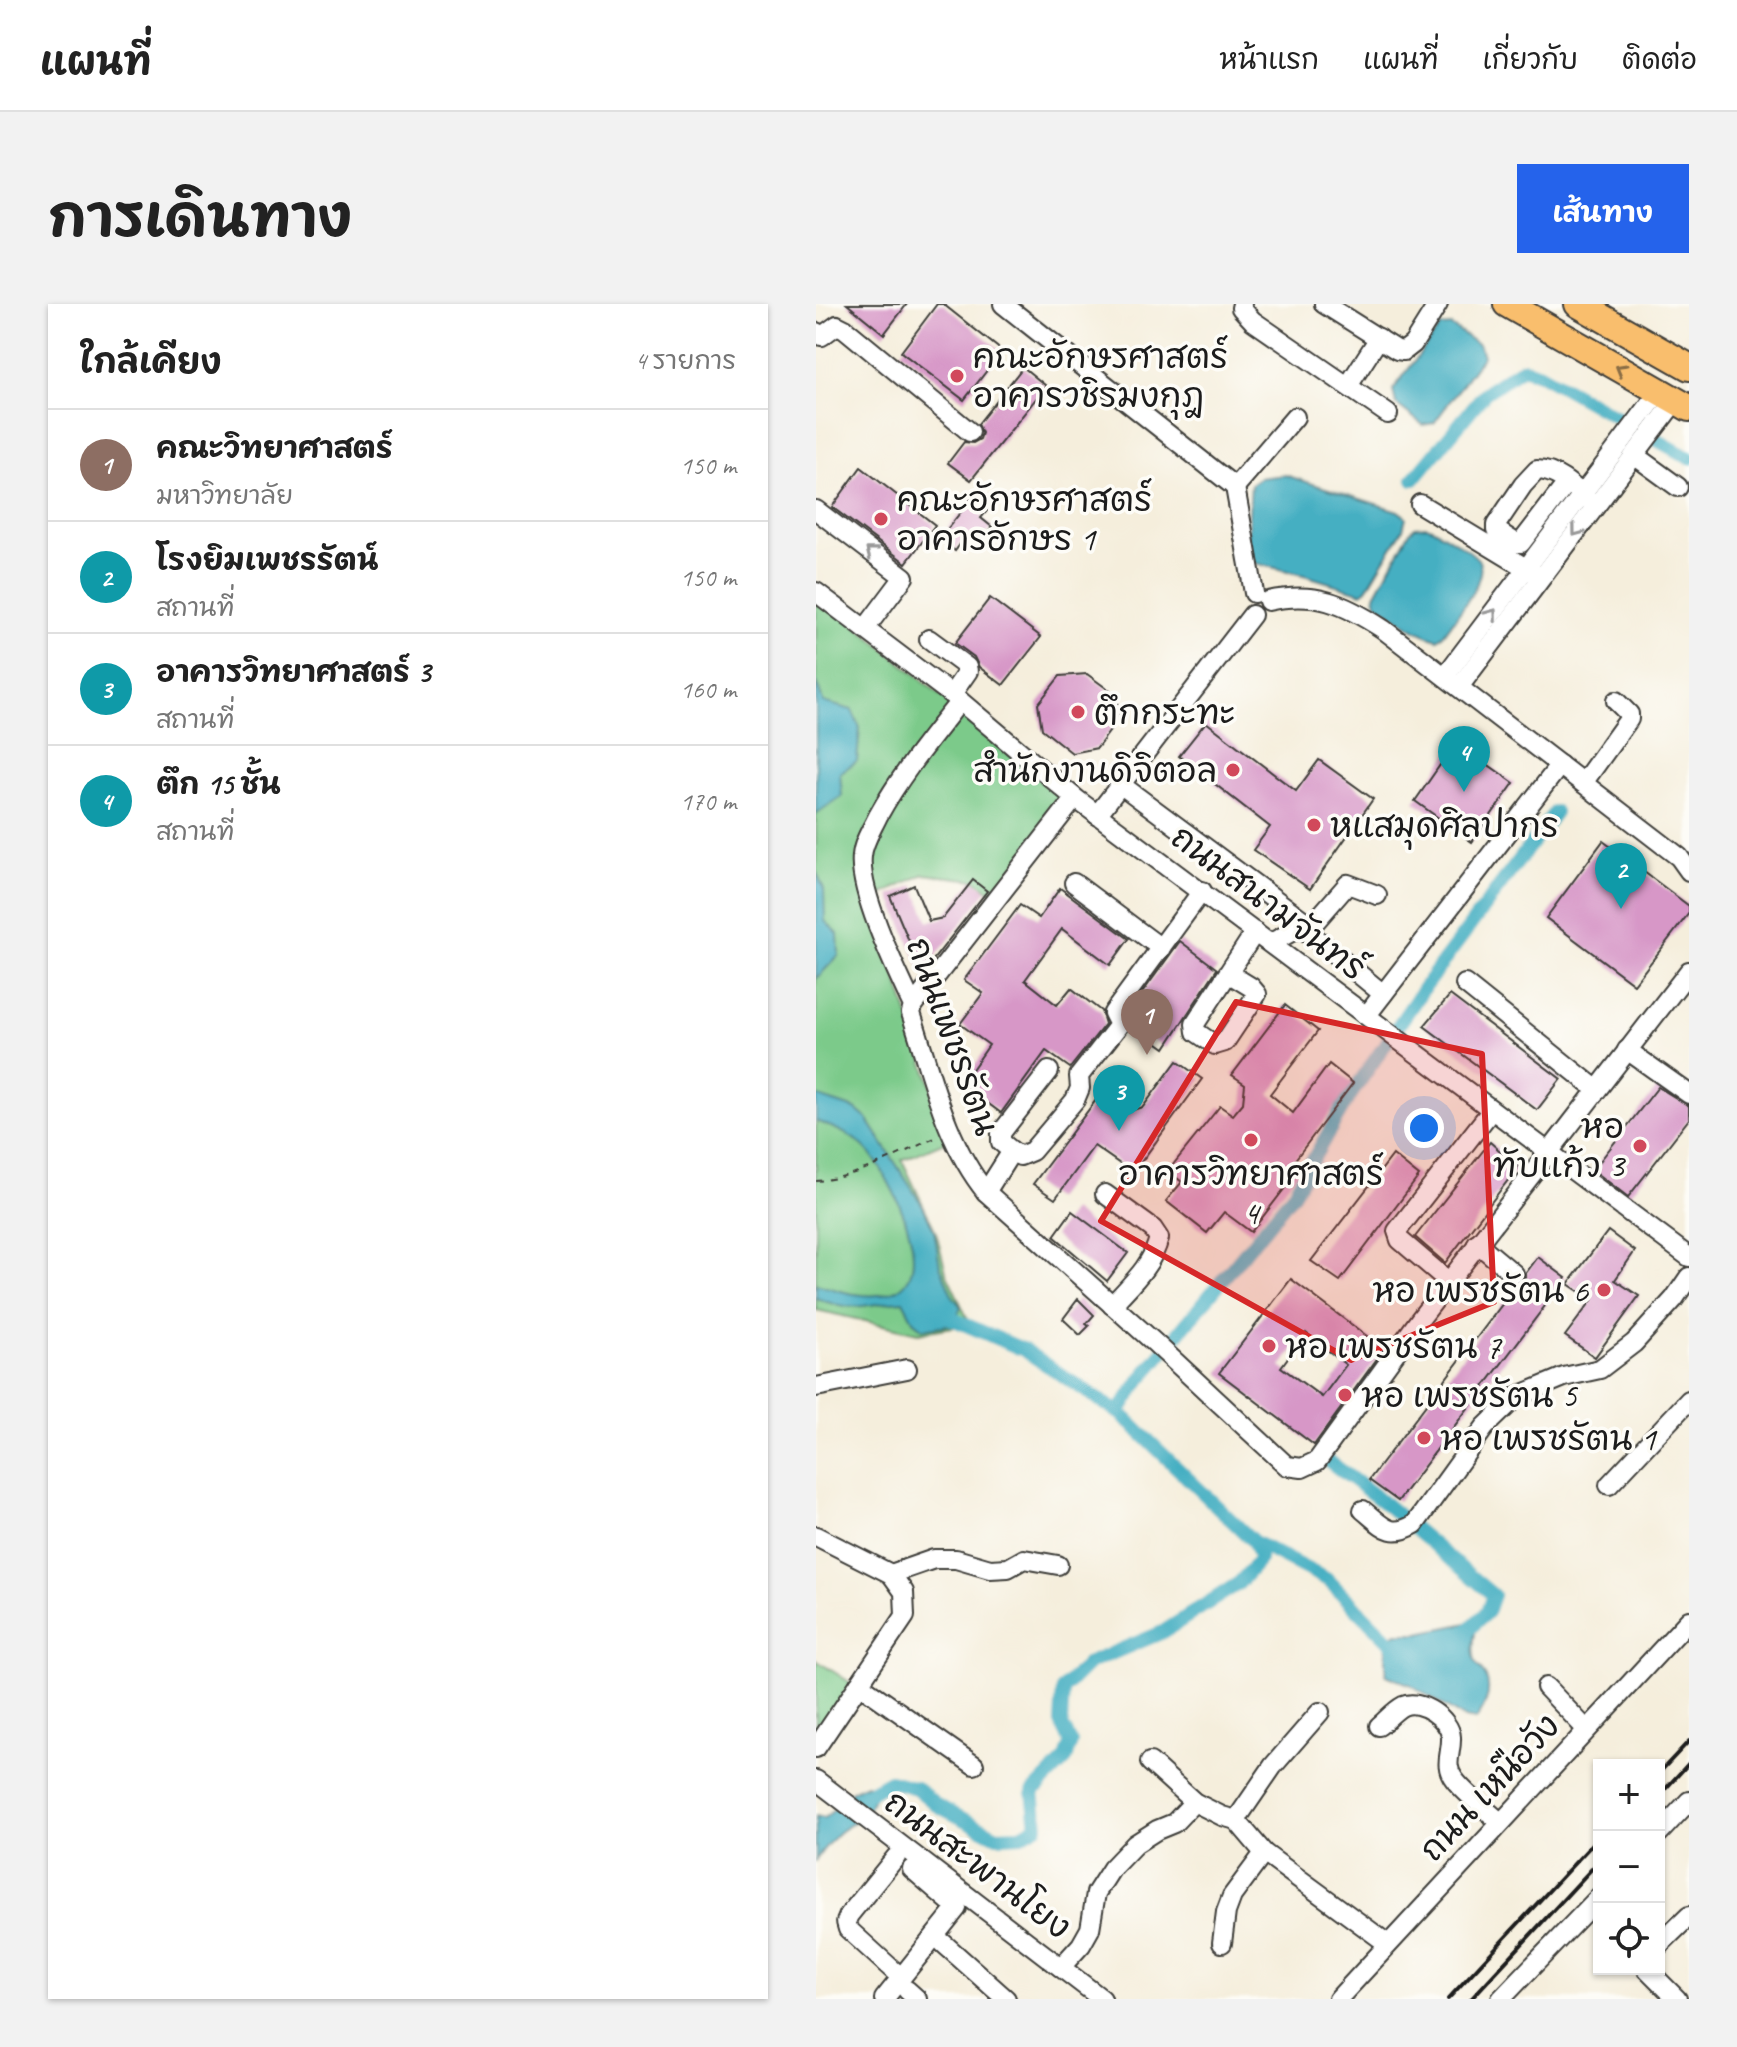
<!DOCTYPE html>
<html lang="th">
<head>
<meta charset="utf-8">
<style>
	:root { --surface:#fff; --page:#f2f2f2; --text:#222; --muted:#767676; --line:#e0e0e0; --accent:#2563eb }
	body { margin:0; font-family:Caveat,"Playpen Sans Thai",sans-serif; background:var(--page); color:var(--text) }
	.controls { position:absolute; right:24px; bottom:24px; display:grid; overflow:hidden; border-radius:0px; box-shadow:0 2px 6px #0004 }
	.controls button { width:72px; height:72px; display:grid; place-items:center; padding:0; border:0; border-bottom:2px solid var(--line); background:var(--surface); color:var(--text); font:40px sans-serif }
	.you { position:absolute; left:608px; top:824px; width:28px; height:28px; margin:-20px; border:6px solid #fff; border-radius:50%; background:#1a73e8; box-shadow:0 0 0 12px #1a73e833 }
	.badge { display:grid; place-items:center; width:52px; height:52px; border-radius:50%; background:var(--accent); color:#fff; font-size:26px; font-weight:700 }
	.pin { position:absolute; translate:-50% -66px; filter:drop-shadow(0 2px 4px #0008) }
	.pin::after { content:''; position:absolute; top:42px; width:28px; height:24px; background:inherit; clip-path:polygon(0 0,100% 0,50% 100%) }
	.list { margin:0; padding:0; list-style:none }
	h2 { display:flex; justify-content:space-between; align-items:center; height:104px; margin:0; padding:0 32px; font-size:34px }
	h2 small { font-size:26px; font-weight:400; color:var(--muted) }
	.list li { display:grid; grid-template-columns:52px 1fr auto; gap:24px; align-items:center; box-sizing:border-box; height:112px; padding:0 32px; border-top:2px solid var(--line) }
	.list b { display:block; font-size:30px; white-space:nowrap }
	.list p { margin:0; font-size:26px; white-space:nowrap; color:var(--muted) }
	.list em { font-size:26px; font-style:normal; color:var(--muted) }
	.icon { flex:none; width:44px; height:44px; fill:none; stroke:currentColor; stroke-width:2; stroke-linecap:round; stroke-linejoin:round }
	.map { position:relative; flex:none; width:873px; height:1695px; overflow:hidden; border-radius:0px }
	header { display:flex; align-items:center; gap:48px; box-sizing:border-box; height:112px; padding:0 40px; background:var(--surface); border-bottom:2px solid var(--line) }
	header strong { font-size:38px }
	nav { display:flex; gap:44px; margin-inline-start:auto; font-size:28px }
	.intro { display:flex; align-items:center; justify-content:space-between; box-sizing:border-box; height:192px; padding:0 48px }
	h1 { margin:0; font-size:56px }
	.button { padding:20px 36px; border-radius:0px; background:var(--accent); color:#fff; font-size:28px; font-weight:700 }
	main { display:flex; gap:48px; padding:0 48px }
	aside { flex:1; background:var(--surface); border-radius:0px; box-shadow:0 2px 6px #0004 }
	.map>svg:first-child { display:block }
</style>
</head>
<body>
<header>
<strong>แผนที่</strong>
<nav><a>หน้าแรก</a><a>แผนที่</a><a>เกี่ยวกับ</a><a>ติดต่อ</a></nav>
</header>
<div class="intro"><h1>การเดินทาง</h1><a class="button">เส้นทาง</a></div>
<main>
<aside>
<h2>ใกล้เคียง<small>4 รายการ</small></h2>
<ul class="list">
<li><span class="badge" style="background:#8d6e63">1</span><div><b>คณะวิทยาศาสตร์</b><p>มหาวิทยาลัย</p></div><em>150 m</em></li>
<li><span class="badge" style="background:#0f9aa8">2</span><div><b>โรงยิมเพชรรัตน์</b><p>สถานที่</p></div><em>150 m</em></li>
<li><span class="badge" style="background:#0f9aa8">3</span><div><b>อาคารวิทยาศาสตร์ 3</b><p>สถานที่</p></div><em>160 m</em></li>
<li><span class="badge" style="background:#0f9aa8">4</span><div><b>ตึก 15 ชั้น</b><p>สถานที่</p></div><em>170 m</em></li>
</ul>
</aside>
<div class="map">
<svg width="873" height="1695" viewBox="0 0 873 1695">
	<rect width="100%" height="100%" fill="#fdfcf7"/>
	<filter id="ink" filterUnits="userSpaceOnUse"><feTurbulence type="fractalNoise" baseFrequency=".0125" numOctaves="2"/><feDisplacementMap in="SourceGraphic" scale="16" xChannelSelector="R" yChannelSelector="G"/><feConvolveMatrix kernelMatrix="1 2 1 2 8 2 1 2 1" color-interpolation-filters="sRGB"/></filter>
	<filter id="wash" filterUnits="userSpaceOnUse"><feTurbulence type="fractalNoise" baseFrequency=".006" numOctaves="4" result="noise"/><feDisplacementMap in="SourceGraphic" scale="32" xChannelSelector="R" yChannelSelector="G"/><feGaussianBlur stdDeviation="1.8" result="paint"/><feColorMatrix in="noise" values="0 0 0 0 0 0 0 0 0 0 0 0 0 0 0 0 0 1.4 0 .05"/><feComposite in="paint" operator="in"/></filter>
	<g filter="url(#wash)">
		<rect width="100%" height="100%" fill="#f5eedc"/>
		<!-- green -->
		<g fill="#7bca8a" stroke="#4c7353" stroke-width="2">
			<polygon points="0,288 251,496 182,593 159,576 108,570 55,596 133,836 86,856 120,928 130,968 154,1020 102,1029 0,1006"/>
			<polygon points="0,1356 35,1379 0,1433"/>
		</g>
		<!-- water -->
		<g fill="#44afc2" stroke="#30666f" stroke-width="2">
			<polygon points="635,22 663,41 667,52 618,119 607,121 580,100 577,86 624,23"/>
			<polygon points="469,171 582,207 590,213 587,225 551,285 546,289 488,271 434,258 430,250 435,180 443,174"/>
			<path d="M611,222c12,5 22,12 33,19 6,4 16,10 19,16 9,19 -25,58 -35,73l-6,5c-22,-5 -44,-23 -61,-36l-2,-8 34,-62 6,-6z"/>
			<polygon points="0,376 7,398 36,406 44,424 41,457 24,469 26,492 0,510"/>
			<polygon points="0,567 8,585 9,617 22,630 23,651 0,675"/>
			<path d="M0,792l39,13 12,10 56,87 11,24 6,36 12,29 9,12 -7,17 -31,5 -9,-7 -11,-21c-37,2 -48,13 -87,-3v-14c23,7 50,16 73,9 55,-15 1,-116 -20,-141 -14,-16 -34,-24 -53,-31z"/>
			<path d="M661,1317c-2,13 -6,27 -2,40 2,6 8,10 11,16 6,16 -1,30 -10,43l-12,-2 -55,-34 -23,-9v-36l11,-6h22z"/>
			<path d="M51,1480l7,8c-5,25 -13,25 -32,38 -10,7 -19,20 -26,30v-44l8,2c19,-14 18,-25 43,-34z"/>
		</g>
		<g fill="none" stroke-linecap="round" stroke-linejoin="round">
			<!-- canal -->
			<g stroke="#44afc2" stroke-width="14">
				<polyline points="598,175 669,89 706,64 724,70 873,154"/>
				<polyline points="303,1108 324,1076 477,890 530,798 612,678 739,508"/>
				<polyline points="510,1155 568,1199 677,1291 671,1308 649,1329"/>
				<polyline points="438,1238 512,1276 583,1347"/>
				<polyline points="42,1495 74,1477 100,1484 122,1502 181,1532 205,1531 221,1522 217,1488 250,1455 255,1439 245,1419 247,1385 273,1359 347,1328 423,1279 444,1255 438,1238 306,1111 208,1046 132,1013 124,1006"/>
			</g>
		</g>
		<g id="blocks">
			<!-- building -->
			<g fill="#d797c7" fill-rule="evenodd">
				<polygon points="31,0 91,0 68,30"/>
				<polygon points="121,0 127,0 186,47 148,96 85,48"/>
				<polygon points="207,63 230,82 155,176 132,159 148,138 157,139 164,135 166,129 162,120"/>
				<polygon points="45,163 119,221 90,259 16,203"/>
				<polygon points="164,184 179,197 165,214 176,223 163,239 152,230 139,247 124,234"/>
				<polygon points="174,294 225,333 187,381 163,363 158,353 139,339"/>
				<polygon points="271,370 301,392 302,416 281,444 256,449 226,425 222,400 244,372"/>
				<polygon points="390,418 480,487 503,456 557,495 494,585 437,546 454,523 363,452"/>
				<polygon points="640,438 698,479 656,538 599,497"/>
				<polygon points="787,537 873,602 873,609 818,680 730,614"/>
				<polygon points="157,576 171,587 113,661 104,663 74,592 98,581 113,617 127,614"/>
				<polygon points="244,584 313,635 294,661 246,625 209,676 241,701 255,684 285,707 289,720 254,764 230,747 185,809 146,780 173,741 144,720 167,689 148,676 204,601 223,614"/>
				<polygon points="364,637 401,665 349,744 314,719 311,710"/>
				<polygon points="634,691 745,775 721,806 608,722"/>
				<polygon points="469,701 502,727 454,790 477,809 513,760 537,779 475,861 482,867 435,928 408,908 391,929 350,897 366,878 352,867 404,802 417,811 427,799 429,780 416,771"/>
				<polygon points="361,757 386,775 317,869 278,842 239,895 217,880 280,796 300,811 327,803"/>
				<polygon points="842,783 873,802 873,815 812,893 777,866"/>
				<polygon points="674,838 702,863 629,959 599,933"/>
				<polygon points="577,851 603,872 524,977 495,957"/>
				<polygon points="256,907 312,949 291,977 238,932"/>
				<polygon points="792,927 819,947 799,976 823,992 779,1053 749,1032 776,996 752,980"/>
				<polygon points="722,953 750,974 582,1197 553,1176 700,982 708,977 710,969"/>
				<path d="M475,975l93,70 -70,96 -95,-72zM490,1029l40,32 -24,32 -41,-30z"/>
				<polygon points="262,995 278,1011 270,1020 273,1022 264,1031 247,1015"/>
			</g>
		</g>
	</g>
	<g filter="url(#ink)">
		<use href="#blocks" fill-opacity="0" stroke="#3d3c39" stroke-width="2"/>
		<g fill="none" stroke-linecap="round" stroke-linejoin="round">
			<defs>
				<g id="minor">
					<polyline points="187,0 419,183 479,113"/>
					<polyline points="426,0 425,4 437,17 572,110"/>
					<polyline points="508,0 581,46 588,47 597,40 622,0"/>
					<polyline points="0,28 6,32 21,21 29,25 154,128"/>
					<polyline points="532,82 563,34"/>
					<polyline points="818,151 862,183"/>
					<path d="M751,179l-46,60h-5l-20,-13v-5l27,-40 14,-15c21,0 40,20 55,33"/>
					<polyline points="419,183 438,289"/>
					<polyline points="604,200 718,269"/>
					<polyline points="0,206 88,273 49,325"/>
					<polyline points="0,288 144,397 259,494 873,953"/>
					<path d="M452,297c48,-10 75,2 115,28l296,228 10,14"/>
					<polyline points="113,335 151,363 152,367 136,390"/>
					<polyline points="629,372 844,87"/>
					<polyline points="643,383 860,96"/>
					<path d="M144,397c-29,37 -59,73 -82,115 -6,13 -15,26 -16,40 -4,36 35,116 51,150l-2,7c20,60 34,129 75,179l169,151 132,123 15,2 15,-7 103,-142 269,-348"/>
					<polyline points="767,479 813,415 813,410 800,397"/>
					<polyline points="304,480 495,622"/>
					<polyline points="281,511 436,311"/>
					<polyline points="258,579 345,644"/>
					<polyline points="561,591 532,580 491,627 567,690"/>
					<polyline points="455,639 477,627 491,627"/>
					<polyline points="412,669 435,683 441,690 409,738 399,741 380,728 379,720 439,628"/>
					<polyline points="649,680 780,785"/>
					<polyline points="97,702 259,494"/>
					<polyline points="551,711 744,461"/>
					<polyline points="811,746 873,790"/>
					<polyline points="196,847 185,838 185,829 233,767"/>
					<polyline points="170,888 196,847 204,852 216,847 259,796 264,784 263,772 303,721 297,709 386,587"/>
					<path d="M289,890l48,35 6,9c-7,28 -28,46 -47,67"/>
					<polyline points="661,939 698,970"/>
					<polyline points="632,977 584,936 581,927 675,807"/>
					<polyline points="0,1083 91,1065"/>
					<polyline points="793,1181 873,1096"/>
					<path d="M547,1206c20,16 27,29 52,14l70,-97 31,-30 48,-20 36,-8 34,-26 40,-44 15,-22"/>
					<polyline points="0,1232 75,1270 88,1288 89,1312 0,1444"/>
					<polyline points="75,1270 118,1255 140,1255 174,1265 192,1264 208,1255 242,1261"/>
					<polyline points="43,1380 158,1461"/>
					<polyline points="730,1383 770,1425"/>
					<path d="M563,1422c7,-6 16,-16 24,-20 17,-8 47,13 48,31 1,16 -8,27 3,42 12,16 32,30 46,43"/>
					<polyline points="334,1458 378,1498 406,1512 420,1516 448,1549 572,1640"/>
					<polyline points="0,1476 286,1695"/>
					<polyline points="420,1516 457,1462 504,1408"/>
					<polyline points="843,1529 873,1497"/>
					<polyline points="127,1639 190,1695"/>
					<polyline points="406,1639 410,1608 416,1592 448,1549"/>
					<polyline points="843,1641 873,1612"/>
					<polyline points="245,1663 265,1641 274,1625 280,1589 296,1564 319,1540 341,1526 358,1519 378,1498"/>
					<polyline points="831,1665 861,1695"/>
					<polyline points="78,1667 32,1625 30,1618 33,1611 80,1553"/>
					<polyline points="91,1686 101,1695"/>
					<polyline points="68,1695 141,1604 96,1565"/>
					<polyline points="522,1695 873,1316"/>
					<polyline points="685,1695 783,1593"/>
				</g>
				<g id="highway">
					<polyline points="691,0 873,104"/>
					<polyline points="762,0 873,63"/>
				</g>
			</defs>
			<!-- minor casing -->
			<use href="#minor" stroke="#3d3c39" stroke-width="22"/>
			<!-- highway casing -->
			<use href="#highway" stroke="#3d3c39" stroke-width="30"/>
			<!-- path -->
			<path stroke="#3d3c39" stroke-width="2" stroke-dasharray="6 6" stroke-linecap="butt" d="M0,877c41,-3 82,-27 119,-43"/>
			<!-- minor -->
			<use href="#minor" stroke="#fff" stroke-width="18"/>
			<!-- highway -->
			<use href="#highway" stroke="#f9be6d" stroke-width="26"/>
			<!-- rail -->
			<g stroke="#1c1c1c" stroke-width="4">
				<polyline points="843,1469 873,1437"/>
				<polyline points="843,1492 873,1459"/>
				<polyline points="632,1695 783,1533"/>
				<polyline points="655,1695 783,1557"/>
			</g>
		</g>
		<!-- one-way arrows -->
		<defs><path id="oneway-chevron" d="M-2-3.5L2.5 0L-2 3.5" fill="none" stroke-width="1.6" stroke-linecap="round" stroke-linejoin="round" transform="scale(2)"/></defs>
		<use stroke="#8a6d44" href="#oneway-chevron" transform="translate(805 65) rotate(-150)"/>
		<g stroke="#999">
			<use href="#oneway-chevron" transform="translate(761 227) rotate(127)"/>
			<use href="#oneway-chevron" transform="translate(55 248) rotate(-142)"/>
			<use href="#oneway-chevron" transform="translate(676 310) rotate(-53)"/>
		</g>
	</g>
	<!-- marked area -->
	<path fill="#d62828" fill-opacity="0.2" stroke="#d62828" stroke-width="6" stroke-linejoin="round" d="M420,698l246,52 12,248 -143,58 -250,-139z"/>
	<!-- markers -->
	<g fill="#d1495b" stroke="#fdfcf7" stroke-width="3">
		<circle cx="141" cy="72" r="8"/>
		<circle cx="65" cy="215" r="8"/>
		<circle cx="262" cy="408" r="8"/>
		<circle cx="417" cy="466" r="8"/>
		<circle cx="498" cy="521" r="8"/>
		<circle cx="435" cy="836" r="8"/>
		<circle cx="824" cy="842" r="8"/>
		<circle cx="788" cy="986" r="8"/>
		<circle cx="453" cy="1042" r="8"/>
		<circle cx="529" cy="1091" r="8"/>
		<circle cx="608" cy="1134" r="8"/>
	</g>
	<g text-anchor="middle" stroke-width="7" stroke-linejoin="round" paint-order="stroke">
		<!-- poi labels -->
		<g font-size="34" fill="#1c1c1c" stroke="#fdfcf7" text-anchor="start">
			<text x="157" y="64">คณะอักษรศาสตร์<tspan x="157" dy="39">อาคารวชิรมงกุฎ</tspan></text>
			<text x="81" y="207">คณะอักษรศาสตร์<tspan x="81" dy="39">อาคารอักษร 1</tspan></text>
			<text x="278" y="420">ตึกกระทะ</text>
			<text x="401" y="478" text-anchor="end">สำนักงานดิจิตอล</text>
			<text x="514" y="533">หแสมุดศิลปากร</text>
			<text x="808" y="834" text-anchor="end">หอ<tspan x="808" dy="39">ทับแก้ว 3</tspan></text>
			<text x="435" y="881" text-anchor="middle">อาคารวิทยาศาสตร์<tspan x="435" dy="39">4</tspan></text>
			<text x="772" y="998" text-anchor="end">หอ เพรชรัตน 6</text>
			<text x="469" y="1054">หอ เพรชรัตน 7</text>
			<text x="545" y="1103">หอ เพรชรัตน 5</text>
			<text x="624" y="1146">หอ เพรชรัตน 1</text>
		</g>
		<!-- street labels -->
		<g font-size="34" fill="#1c1c1c" stroke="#fdfcf7">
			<text transform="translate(453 598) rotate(37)" y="12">ถนนสนามจันทร์</text>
			<text transform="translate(137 732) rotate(70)" y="12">ถนนเพชรรัตน</text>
			<text transform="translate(673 1483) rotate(-47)" y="12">ถนน เหนือวัง</text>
			<text transform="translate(162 1560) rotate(37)" y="12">ถนนสะพานโยง</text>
		</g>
	</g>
</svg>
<div class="controls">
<button>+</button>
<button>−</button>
<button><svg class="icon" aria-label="locate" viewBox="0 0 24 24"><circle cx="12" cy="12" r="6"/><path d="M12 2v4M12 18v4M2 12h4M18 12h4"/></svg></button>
</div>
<div class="you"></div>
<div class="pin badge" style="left:331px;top:751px;background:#8d6e63">1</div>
<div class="pin badge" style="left:805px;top:605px;background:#0f9aa8">2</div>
<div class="pin badge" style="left:303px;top:827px;background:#0f9aa8">3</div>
<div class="pin badge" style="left:648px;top:488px;background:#0f9aa8">4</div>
</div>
</main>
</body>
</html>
